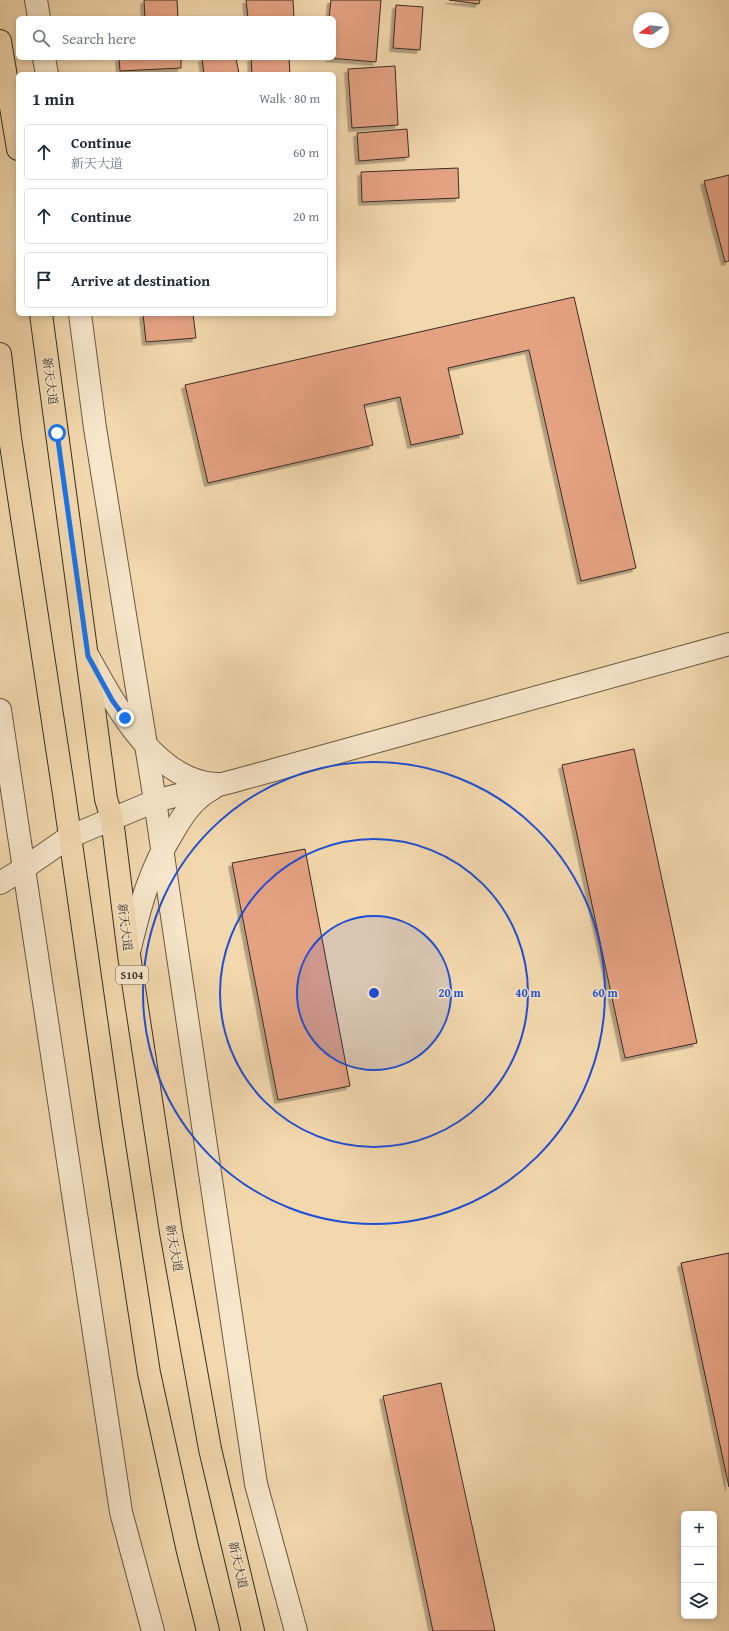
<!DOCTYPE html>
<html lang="en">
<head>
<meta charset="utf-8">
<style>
	:root { --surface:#fff; --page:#f2f2f3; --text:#1f2937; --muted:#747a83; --line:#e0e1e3 }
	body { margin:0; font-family:"Gentium Book Plus","Noto Serif SC",serif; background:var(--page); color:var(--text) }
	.controls { position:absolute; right:12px; bottom:12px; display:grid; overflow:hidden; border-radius:6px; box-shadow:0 2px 6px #0003 }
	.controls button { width:36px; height:36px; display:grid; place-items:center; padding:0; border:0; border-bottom:1px solid var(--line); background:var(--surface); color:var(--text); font:20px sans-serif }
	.compass { position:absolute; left:633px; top:12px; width:36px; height:36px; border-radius:50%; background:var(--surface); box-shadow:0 2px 6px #0003; rotate:256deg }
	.stop { position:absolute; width:12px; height:12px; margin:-9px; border:3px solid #1a73e8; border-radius:50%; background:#fff }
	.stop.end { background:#1a73e8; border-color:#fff; box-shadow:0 1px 4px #0008 }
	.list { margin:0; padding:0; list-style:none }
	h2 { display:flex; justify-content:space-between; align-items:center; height:52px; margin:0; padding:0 16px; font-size:17px }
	h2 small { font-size:13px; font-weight:400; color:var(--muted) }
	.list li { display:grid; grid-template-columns:26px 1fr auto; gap:12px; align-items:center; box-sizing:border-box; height:56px; margin:0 8px 8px; padding:0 8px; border:1px solid var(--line); border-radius:6px }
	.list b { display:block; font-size:15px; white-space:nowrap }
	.list p { margin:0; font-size:13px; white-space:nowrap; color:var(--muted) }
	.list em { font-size:13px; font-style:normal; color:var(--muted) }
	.icon { flex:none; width:22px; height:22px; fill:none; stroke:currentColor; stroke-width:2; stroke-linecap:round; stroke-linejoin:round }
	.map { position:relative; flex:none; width:729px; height:1631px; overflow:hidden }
	.search { position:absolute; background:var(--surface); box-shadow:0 2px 6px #0003; left:16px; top:16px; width:320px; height:44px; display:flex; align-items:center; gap:10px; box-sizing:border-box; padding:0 14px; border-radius:6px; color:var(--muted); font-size:15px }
	.panel { position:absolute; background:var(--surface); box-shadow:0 2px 6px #0003; left:16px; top:72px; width:320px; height:244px; border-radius:6px }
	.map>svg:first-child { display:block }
</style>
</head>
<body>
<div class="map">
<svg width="729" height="1631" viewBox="0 0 729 1631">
	<defs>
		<filter id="shadow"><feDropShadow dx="-3.5" dy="3.5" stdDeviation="0" flood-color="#0004"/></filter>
	</defs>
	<rect width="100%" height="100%" fill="#f3d8ae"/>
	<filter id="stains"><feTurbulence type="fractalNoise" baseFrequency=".005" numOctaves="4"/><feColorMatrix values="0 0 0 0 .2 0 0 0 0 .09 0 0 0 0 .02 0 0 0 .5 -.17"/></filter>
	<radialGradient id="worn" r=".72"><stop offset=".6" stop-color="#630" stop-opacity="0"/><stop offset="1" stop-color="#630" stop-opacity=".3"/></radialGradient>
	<!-- building -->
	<g fill="#e5a283" stroke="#382c23" filter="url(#shadow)">
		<polygon points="144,0 177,0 178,18 145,18"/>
		<polygon points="246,0 293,0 294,18 248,18"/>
		<polygon points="331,0 381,0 376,62 329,58 334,58 334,18 329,18"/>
		<polygon points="449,0 480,0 479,4"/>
		<polygon points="396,5 423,7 420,50 393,48"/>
		<polygon points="119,58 181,58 181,68 120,71"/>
		<polygon points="202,58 236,58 239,74 204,74"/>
		<polygon points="251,58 289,58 290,74 252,74"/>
		<polygon points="395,66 398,125 352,128 348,69"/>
		<polygon points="407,129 409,157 359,161 357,133"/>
		<polygon points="458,168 459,198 362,202 361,172"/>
		<polygon points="729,175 729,261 725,262 704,181"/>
		<polygon points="574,297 636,568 581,581 529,350 448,368 463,434 411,445 400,397 364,405 373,445 208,483 185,385"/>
		<polygon points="143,314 193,314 196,338 146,342"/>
		<polygon points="634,749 697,1043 625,1058 562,765"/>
		<polygon points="305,849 350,1086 278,1100 232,863"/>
		<polygon points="729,1253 729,1487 681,1263"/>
		<polygon points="441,1383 495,1631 433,1631 383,1396"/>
	</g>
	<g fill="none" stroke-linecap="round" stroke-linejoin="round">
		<defs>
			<g id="street">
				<polyline points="36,0 39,18"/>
				<polyline points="44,58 47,74"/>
				<polyline points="80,314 95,428 155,801 256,1484 296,1631"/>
				<path d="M88,656c26,47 67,126 129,128"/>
				<polyline points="0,710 121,1512 153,1631"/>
				<polyline points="0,883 23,869 69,837 155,801 234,781 729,644"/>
				<path d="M129,952c11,-46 20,-82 46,-123 9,-16 20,-31 37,-40"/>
			</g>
			<g id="primary">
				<polyline points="0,41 18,149"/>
				<polyline points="41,314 106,799 112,819 129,955 171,1232 210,1449 253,1631"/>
				<polyline points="0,354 10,438 64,794 111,1125 149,1373 187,1547 208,1631"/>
			</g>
		</defs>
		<!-- street casing -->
		<use href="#street" stroke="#675746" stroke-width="24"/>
		<!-- primary casing -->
		<use href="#primary" stroke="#382c23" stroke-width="24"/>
		<!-- street -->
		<use href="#street" stroke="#f7e6ca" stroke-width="22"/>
		<!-- primary -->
		<use href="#primary" stroke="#f3d8ae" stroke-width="22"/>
	</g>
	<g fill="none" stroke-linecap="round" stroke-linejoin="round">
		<!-- route -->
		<polyline stroke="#1a73e8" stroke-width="5" points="57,433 88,656 112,700 125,718"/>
	</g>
	<!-- distance rings -->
	<circle cx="374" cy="993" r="77" fill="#1d4ed8" fill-opacity=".12"/>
	<g fill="none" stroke="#1d4ed8" stroke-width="2">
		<circle cx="374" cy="993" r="77"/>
		<circle cx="374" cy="993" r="154"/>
		<circle cx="374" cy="993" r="231"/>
	</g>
	<g text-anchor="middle" stroke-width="3" stroke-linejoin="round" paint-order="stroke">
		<!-- shield labels -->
		<rect fill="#f7e6ca" stroke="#716455" stroke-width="1" x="116" y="966" width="32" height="18" rx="3"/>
		<g font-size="11" font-weight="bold" fill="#382c23">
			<text x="132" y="979">S104</text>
		</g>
		<!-- street labels -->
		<g font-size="12" fill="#382c23" stroke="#f7e6ca">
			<text transform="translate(50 381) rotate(82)" y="4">新天大道</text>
			<text transform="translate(125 927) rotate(83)" y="4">新天大道</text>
			<text transform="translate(174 1248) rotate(80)" y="4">新天大道</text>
			<text transform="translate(238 1565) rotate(77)" y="4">新天大道</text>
		</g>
	</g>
	<circle cx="374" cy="993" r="6" fill="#1d4ed8" stroke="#f7e6ca" stroke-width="2"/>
	<g font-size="12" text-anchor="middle" font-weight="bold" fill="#1d4ed8" stroke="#f7e6ca" stroke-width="3" stroke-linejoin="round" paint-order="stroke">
		<text x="451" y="997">20 m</text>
		<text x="528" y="997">40 m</text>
		<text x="605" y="997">60 m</text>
	</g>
	<rect width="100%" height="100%" filter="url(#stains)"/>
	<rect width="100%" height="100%" fill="url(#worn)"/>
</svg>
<div class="controls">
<button>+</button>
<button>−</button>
<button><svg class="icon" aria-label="layers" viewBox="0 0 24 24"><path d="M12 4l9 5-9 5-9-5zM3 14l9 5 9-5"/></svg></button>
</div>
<svg class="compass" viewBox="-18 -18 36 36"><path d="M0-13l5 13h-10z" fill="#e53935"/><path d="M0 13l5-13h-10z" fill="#747a83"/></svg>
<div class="stop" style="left:57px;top:433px"></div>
<div class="stop end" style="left:125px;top:718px"></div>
<div class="search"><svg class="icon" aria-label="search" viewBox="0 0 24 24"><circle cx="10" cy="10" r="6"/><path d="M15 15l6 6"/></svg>Search here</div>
<section class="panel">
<h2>1 min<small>Walk · 80 m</small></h2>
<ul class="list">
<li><svg class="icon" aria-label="ahead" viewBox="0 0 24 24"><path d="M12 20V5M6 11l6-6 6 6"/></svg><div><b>Continue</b><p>新天大道</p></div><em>60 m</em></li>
<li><svg class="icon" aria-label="ahead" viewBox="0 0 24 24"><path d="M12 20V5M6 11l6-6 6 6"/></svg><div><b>Continue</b></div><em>20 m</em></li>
<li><svg class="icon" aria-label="arrive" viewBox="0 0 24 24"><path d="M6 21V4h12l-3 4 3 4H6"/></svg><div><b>Arrive at destination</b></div></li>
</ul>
</section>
</div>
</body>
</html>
